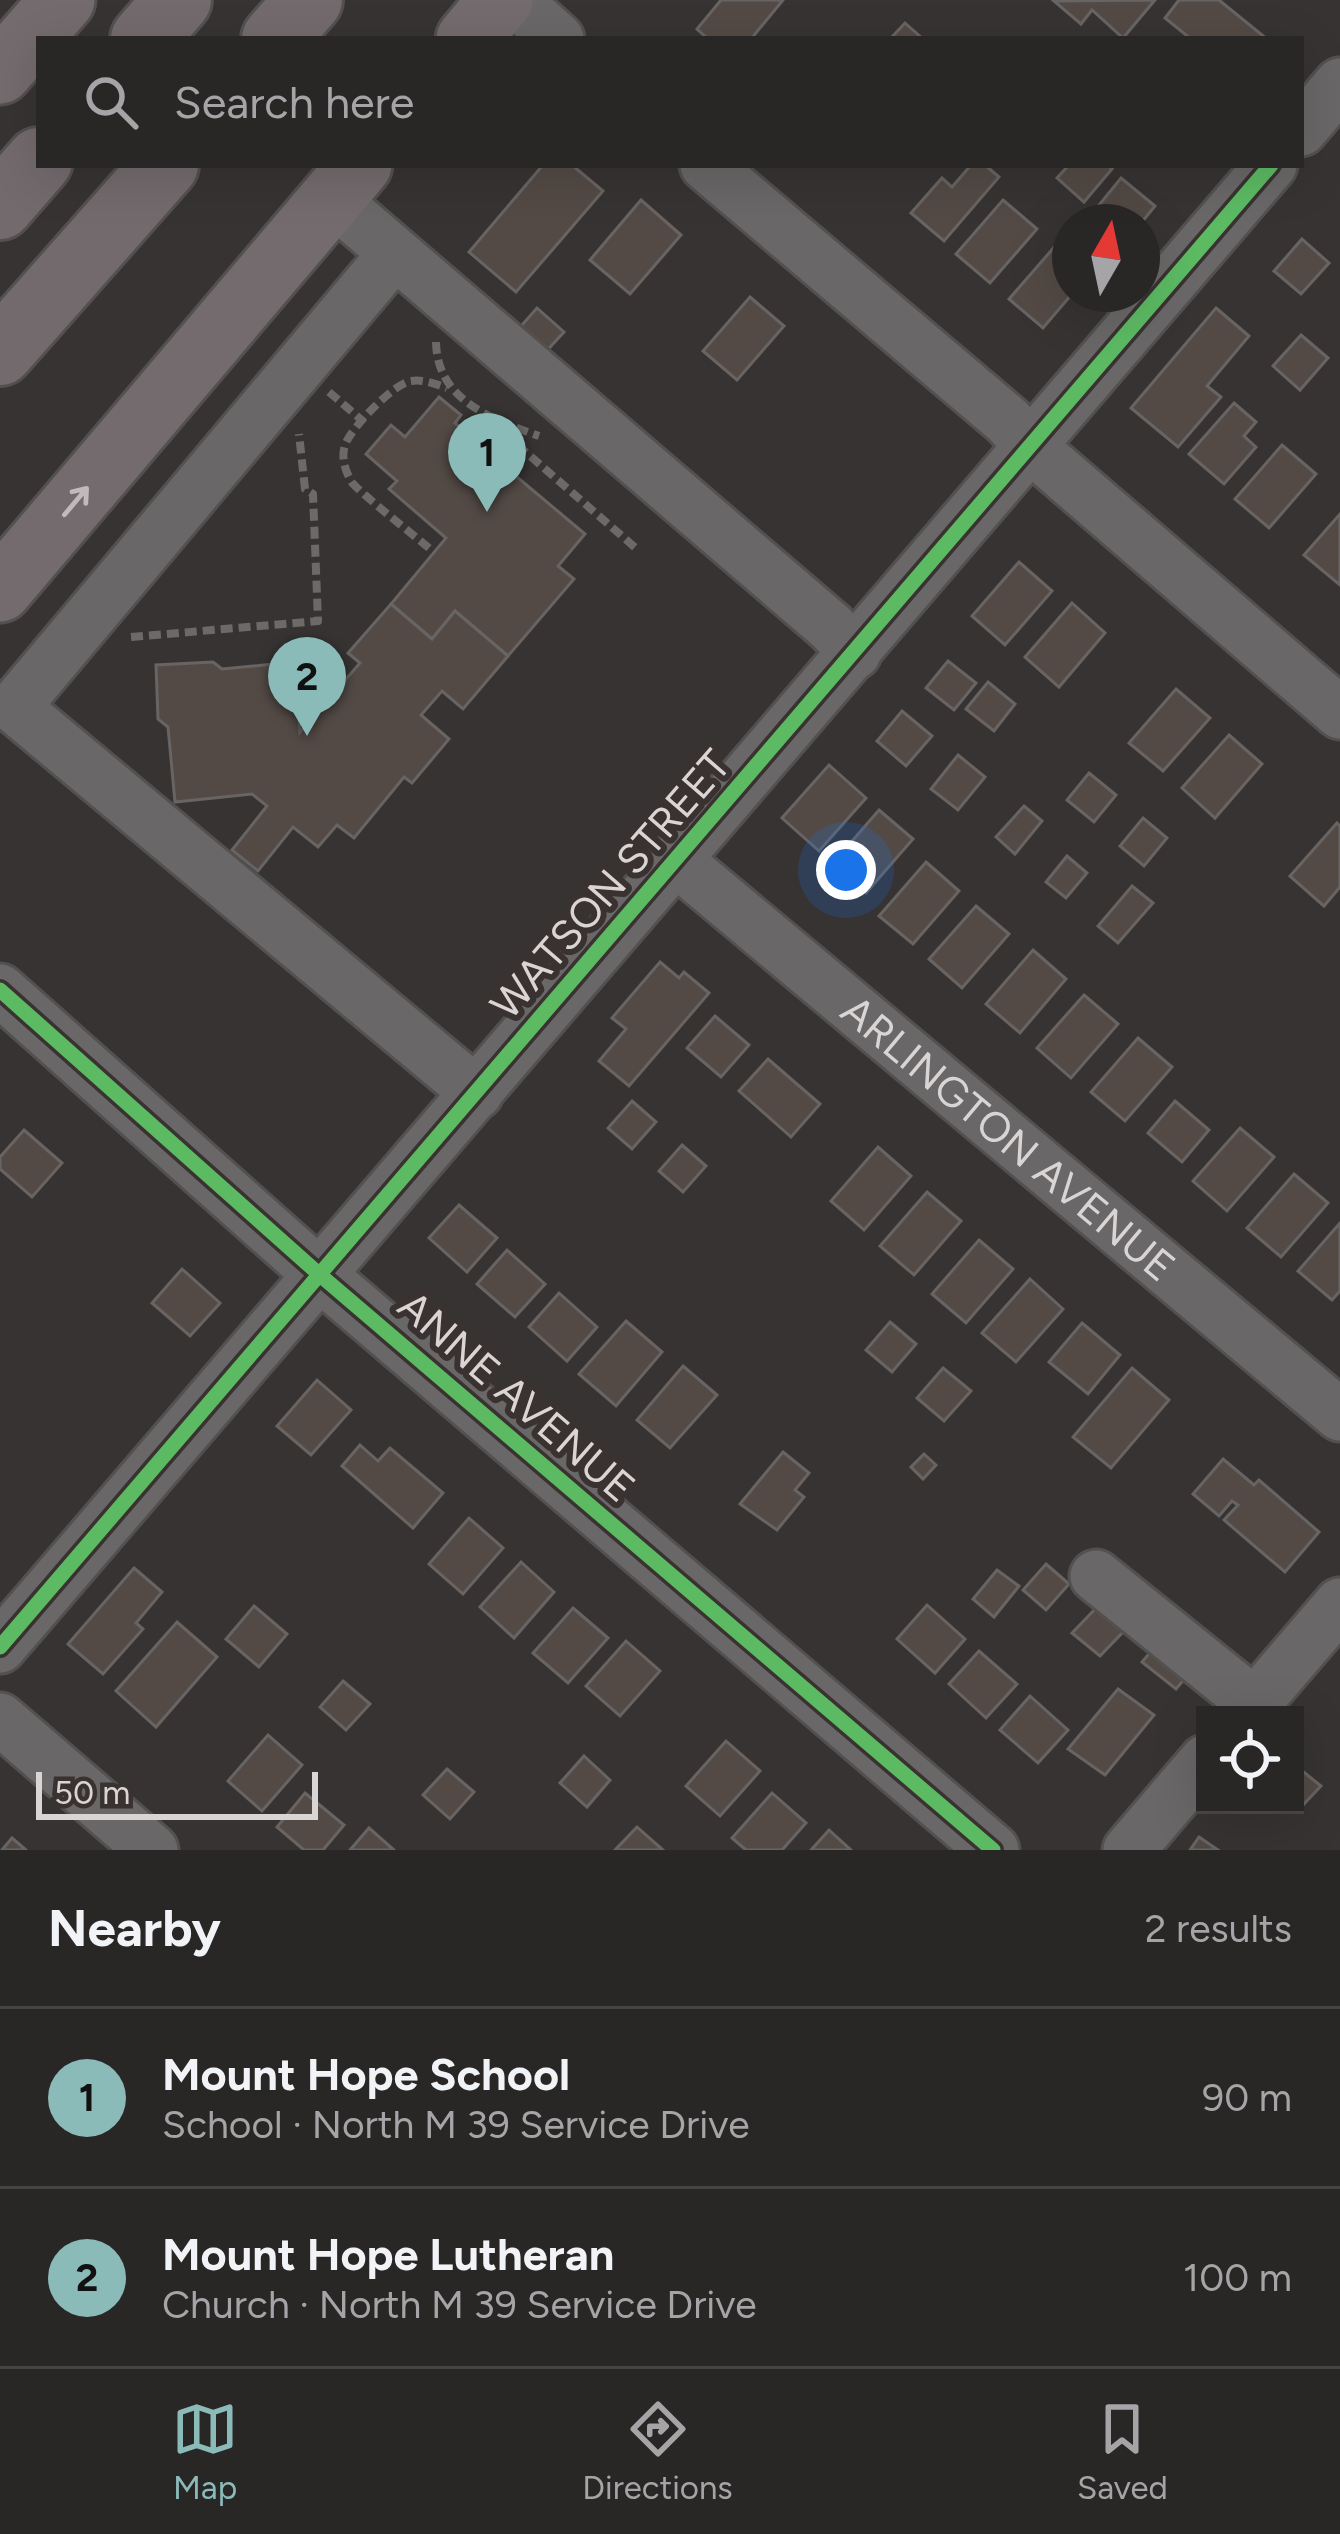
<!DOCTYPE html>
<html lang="en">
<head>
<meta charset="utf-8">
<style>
	:root { --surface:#292626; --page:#312e2e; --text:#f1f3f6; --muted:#a5a5a7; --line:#454343; --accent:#8bbbb9 }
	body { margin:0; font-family:Figtree,sans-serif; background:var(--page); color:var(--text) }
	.controls { position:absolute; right:36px; bottom:36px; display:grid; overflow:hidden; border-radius:0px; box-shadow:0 12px 48px #0002 }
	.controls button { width:108px; height:108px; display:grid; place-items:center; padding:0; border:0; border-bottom:3px solid var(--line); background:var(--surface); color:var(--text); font:60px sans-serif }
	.compass { position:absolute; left:1052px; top:204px; width:108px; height:108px; border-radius:50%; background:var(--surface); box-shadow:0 12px 48px #0002; rotate:9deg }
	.scale { position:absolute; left:36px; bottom:30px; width:282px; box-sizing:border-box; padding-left:12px; border:6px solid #d9d5d4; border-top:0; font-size:33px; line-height:42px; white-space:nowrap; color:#d9d5d4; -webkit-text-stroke:9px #393231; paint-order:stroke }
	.you { position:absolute; left:846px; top:870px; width:42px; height:42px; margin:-30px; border:9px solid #fff; border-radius:50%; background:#1a73e8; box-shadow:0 0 0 18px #1a73e833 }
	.badge { display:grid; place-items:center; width:78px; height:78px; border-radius:50%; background:var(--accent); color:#111; font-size:39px; font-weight:700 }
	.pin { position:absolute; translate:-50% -99px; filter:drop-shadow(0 3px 6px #0008) }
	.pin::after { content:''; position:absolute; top:63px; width:42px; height:36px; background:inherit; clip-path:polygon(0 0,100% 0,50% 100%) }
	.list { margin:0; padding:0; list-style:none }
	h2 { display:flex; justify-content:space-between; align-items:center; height:156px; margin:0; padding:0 48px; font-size:51px }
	h2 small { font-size:39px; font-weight:400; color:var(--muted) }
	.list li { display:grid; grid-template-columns:78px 1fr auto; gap:36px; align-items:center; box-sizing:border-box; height:180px; padding:0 48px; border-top:3px solid var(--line) }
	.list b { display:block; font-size:45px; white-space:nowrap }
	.list p { margin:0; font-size:39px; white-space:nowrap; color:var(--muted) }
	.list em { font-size:39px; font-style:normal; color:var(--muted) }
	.icon { flex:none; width:66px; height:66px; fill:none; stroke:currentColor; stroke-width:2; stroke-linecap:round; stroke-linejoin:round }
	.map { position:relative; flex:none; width:1340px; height:1850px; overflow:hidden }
	.search { position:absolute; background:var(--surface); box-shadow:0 12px 48px #0002; left:36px; right:36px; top:36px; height:132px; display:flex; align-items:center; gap:30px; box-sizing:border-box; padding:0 42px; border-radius:0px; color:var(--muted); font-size:45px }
	.sheet { height:516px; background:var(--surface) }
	nav { display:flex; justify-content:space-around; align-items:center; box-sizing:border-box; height:168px; border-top:3px solid var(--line); background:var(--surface); font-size:33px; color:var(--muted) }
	nav a { display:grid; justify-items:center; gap:6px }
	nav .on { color:var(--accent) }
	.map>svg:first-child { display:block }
</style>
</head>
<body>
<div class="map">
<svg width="1340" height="1850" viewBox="0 0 1340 1850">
	<rect width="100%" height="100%" fill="#373333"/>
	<!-- building -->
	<g fill="#534a45" stroke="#676463" stroke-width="3">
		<polygon points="721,0 783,0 751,39 708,39 697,29"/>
		<polygon points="1155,0 1123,38 1092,10 1081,24 1054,1"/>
		<polygon points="1179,0 1219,0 1267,39 1191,39 1165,18"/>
		<polygon points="905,23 923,39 890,39"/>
		<polygon points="543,165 572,165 603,191 516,292 469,252"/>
		<polygon points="971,165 985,165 999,177 944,241 911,213 942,178 952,187"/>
		<polygon points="1069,165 1107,165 1112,169 1084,202 1057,178"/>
		<polygon points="1121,178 1155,206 1142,222 1110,222 1095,210"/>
		<polygon points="641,200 681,235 630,294 590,260"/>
		<polygon points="1003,200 1037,229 990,283 956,254"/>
		<polygon points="1302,239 1329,263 1301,294 1274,271"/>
		<polygon points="1056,245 1070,257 1072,294 1043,328 1009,299"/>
		<polygon points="750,297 784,326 737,380 703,351"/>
		<polygon points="537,308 564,332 540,358 513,335"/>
		<polygon points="1216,308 1249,336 1207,386 1221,397 1178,447 1131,408"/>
		<polygon points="1301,335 1328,358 1300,390 1273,366"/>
		<polygon points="439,397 461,415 455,423 477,442 482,436 517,465 511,472 585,534 558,566 574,579 508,656 455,611 432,639 391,604 446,538 389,489 397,481 366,454 391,425 405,437"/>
		<polygon points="1234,403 1256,422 1244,436 1256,447 1224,484 1189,454"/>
		<polygon points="1282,445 1316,474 1269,528 1235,499"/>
		<polygon points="1340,514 1340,585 1304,555"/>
		<polygon points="1019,562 1052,591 1005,645 972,616"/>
		<polygon points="1072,603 1105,633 1059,687 1025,657"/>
		<polygon points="391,604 432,639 455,611 508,656 463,709 442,691 421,715 449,739 412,783 404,777 354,838 337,825 318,847 293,827 258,871 232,850 267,806 252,794 175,802 168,727 158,719 156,665 213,662 222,669 294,662 300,732 360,663 348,653"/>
		<polygon points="948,661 976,683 954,710 926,688"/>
		<polygon points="988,682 1015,704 994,731 966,709"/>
		<polygon points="1176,689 1210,718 1163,771 1129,743"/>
		<polygon points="902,711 932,736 906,766 877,741"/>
		<polygon points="1229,735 1262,764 1215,818 1182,788"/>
		<polygon points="958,755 985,777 958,810 931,789"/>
		<polygon points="829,765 866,798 819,851 782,818"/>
		<polygon points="1089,773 1116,795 1094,822 1067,800"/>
		<polygon points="1024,806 1042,821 1015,854 996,837"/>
		<polygon points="879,810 913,839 866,893 832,864"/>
		<polygon points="1143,818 1167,838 1144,866 1120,846"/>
		<polygon points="1337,823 1340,826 1340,887 1324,906 1290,876"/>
		<polygon points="1067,856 1087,873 1066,898 1046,882"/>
		<polygon points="926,862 959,891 913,944 879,916"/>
		<polygon points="1132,886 1153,903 1118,943 1098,926"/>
		<polygon points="976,906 1009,934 962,988 929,959"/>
		<polygon points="1033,950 1066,979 1020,1033 986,1004"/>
		<polygon points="660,962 679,978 684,972 709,993 629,1086 599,1061 626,1029 612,1018"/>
		<polygon points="1084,995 1118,1024 1071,1078 1037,1048"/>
		<polygon points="715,1016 749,1045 721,1077 687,1048"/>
		<polygon points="1138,1038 1172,1067 1125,1121 1091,1092"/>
		<polygon points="768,1059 820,1104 791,1137 739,1091"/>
		<polygon points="632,1101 656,1122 632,1149 608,1128"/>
		<polygon points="1175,1101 1209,1130 1182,1162 1148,1133"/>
		<polygon points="1240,1128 1274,1157 1227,1211 1193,1181"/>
		<polygon points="24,1130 62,1163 32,1197 0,1169 0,1157"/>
		<polygon points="682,1145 706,1166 683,1192 659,1171"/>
		<polygon points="878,1147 911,1176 864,1230 831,1201"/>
		<polygon points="1294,1174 1328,1203 1281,1257 1247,1228"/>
		<polygon points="927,1192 961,1221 914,1275 880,1246"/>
		<polygon points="459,1205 497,1238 467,1272 429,1238"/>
		<polygon points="1340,1223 1340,1291 1332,1300 1298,1271"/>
		<polygon points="979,1240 1013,1269 966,1323 932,1294"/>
		<polygon points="507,1250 545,1284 515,1317 477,1284"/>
		<polygon points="182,1269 220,1303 190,1336 152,1303"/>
		<polygon points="1030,1279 1063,1309 1016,1362 982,1333"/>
		<polygon points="559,1293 597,1327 567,1361 529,1327"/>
		<polygon points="626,1321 662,1352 616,1406 579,1374"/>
		<polygon points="890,1322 916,1344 892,1372 866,1350"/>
		<polygon points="1082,1323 1120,1355 1088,1394 1049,1362"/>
		<polygon points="683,1366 717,1395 670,1448 637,1420"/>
		<polygon points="943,1368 971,1391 944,1421 917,1398"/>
		<polygon points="1132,1368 1169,1400 1111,1468 1073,1437"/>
		<polygon points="317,1380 351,1410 311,1455 277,1426"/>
		<polygon points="360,1445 378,1461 390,1448 443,1493 413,1528 342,1466"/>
		<polygon points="783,1452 809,1473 795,1490 804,1497 777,1530 740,1504"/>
		<polygon points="924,1454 936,1465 923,1479 911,1467"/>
		<polygon points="1223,1459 1254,1485 1259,1480 1319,1532 1285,1572 1224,1520 1238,1505 1232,1501 1219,1516 1193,1494"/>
		<polygon points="469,1518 503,1548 463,1594 429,1564"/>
		<polygon points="521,1562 554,1592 514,1638 480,1607"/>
		<polygon points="1046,1564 1069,1584 1046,1610 1023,1590"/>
		<polygon points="134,1568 162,1592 136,1623 143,1629 103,1674 68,1644"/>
		<polygon points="997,1570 1019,1586 994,1617 973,1599"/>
		<polygon points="927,1605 965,1639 935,1673 897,1639"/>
		<polygon points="254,1606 287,1634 259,1667 226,1639"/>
		<polygon points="1097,1607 1124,1631 1100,1656 1072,1633"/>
		<polygon points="573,1608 608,1638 568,1683 533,1653"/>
		<polygon points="177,1622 217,1657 156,1727 116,1691"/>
		<polygon points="626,1641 660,1671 620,1716 586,1686"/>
		<polygon points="1154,1648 1187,1676 1176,1689 1142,1662"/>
		<polygon points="979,1651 1017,1684 986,1718 949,1684"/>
		<polygon points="343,1681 370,1704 346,1730 320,1707"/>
		<polygon points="1118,1689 1154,1715 1105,1775 1068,1749"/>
		<polygon points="1030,1696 1068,1730 1038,1763 1000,1730"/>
		<polygon points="268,1735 302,1765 262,1811 228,1781"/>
		<polygon points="726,1741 760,1771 720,1816 686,1786"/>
		<polygon points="584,1756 610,1780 587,1807 560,1783"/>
		<polygon points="1295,1765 1321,1786 1304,1804 1295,1798"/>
		<polygon points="447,1769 474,1792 450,1819 423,1795"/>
		<polygon points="305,1793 344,1825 323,1850 304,1850 277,1827"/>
		<polygon points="772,1793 806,1823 782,1850 746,1850 732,1838"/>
		<polygon points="637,1827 663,1850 615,1850"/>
		<polygon points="369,1828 394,1850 350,1850"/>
		<polygon points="829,1830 851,1850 811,1850"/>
		<polygon points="1199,1837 1218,1850 1190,1850"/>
		<polygon points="12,1838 26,1850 2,1850"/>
	</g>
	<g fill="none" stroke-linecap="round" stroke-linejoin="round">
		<defs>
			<g id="minor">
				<polyline points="515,0 558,39"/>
				<polyline points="1301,130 1340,84"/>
				<polyline points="706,165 1008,421 1032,448 1340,713"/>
				<polyline points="331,198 831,627 855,653"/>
				<polyline points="394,254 14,707 477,1093"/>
				<path id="s1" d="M677,861l663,554"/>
				<polyline points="0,990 320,1275 993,1850"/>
				<polyline points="1096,1576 1255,1704"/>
				<polyline points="0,1647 1271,165"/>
				<polyline points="1245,1715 1340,1604"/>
				<polyline points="0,1719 152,1850"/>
				<polyline points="1129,1850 1205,1761"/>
			</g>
			<g id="major">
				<polyline points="468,39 501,0"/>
				<polyline points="0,72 63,0"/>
				<polyline points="0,590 360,165"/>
			</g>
			<g id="highway">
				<polyline points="144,39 178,0"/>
				<polyline points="275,39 309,0"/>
				<polyline points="0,206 39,161"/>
				<polyline points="0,352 165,165"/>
			</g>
		</defs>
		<!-- minor casing -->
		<use href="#minor" stroke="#535050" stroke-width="57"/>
		<!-- major casing -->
		<use href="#major" stroke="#535050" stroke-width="69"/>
		<!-- highway casing -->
		<use href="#highway" stroke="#535050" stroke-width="72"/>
		<!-- path -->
		<g stroke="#6c6969" stroke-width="8" stroke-dasharray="12 6" stroke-linecap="butt">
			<path d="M436,342c1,58 55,77 103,94"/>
			<polyline points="329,392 364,422"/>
			<polyline points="490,421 638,550"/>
			<path d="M429,548c-13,-11 -74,-59 -78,-67 -6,-11 -10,-23 -6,-36 5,-16 49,-62 66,-64 12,-2 25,3 36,7"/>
			<polyline points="131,637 318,621 313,494 305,489 299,434"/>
		</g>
		<!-- minor -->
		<use href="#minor" stroke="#696767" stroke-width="51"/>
		<!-- major -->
		<use href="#major" stroke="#736b6e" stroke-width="63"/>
		<!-- highway -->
		<use href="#highway" stroke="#736a6e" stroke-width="66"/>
		<defs>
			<g id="cycleway">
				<polyline points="0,990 320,1275 993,1850"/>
				<polyline points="0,1647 1271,165"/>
			</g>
		</defs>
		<!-- cycleway casing -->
		<use href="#cycleway" stroke="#393231" stroke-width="22"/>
		<!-- cycleway -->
		<use href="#cycleway" stroke="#5cba63" stroke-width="15"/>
	</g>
	<!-- one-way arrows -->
	<defs><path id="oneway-shaft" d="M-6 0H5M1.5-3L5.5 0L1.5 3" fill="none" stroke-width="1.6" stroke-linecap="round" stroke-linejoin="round" transform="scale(3)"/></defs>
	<use stroke="#c0baba" href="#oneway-shaft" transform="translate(76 501) rotate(-50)"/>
	<g text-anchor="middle" stroke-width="12" stroke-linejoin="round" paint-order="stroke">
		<!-- street labels -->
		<g font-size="42" fill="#d9d5d4" stroke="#393231">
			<text transform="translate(610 884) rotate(-49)" y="15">WATSON STREET</text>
			<text dy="15" stroke="none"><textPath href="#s1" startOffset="432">ARLINGTON AVENUE</textPath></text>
			<text transform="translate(517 1396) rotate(41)" y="15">ANNE AVENUE</text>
		</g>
	</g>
</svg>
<div class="controls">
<button><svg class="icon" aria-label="locate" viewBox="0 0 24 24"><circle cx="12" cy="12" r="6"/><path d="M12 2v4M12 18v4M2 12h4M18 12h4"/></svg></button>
</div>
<svg class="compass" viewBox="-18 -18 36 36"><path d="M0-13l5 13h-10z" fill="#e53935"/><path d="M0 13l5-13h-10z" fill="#a5a5a7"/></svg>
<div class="scale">50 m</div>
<div class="you"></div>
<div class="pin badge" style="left:487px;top:512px">1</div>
<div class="pin badge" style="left:307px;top:736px">2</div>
<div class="search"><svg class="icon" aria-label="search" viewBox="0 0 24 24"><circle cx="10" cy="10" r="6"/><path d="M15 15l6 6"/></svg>Search here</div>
</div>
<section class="sheet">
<h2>Nearby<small>2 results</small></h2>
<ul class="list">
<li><span class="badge">1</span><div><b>Mount Hope School</b><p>School · North M 39 Service Drive</p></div><em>90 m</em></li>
<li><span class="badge">2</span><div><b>Mount Hope Lutheran</b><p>Church · North M 39 Service Drive</p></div><em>100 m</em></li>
</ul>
</section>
<nav>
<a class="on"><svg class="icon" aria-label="map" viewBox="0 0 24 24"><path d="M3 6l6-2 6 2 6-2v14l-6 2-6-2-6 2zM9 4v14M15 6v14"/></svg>Map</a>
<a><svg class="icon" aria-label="directions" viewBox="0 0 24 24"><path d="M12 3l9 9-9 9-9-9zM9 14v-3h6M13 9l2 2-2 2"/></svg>Directions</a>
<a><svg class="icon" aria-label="saved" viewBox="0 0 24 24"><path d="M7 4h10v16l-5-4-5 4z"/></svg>Saved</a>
</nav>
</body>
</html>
